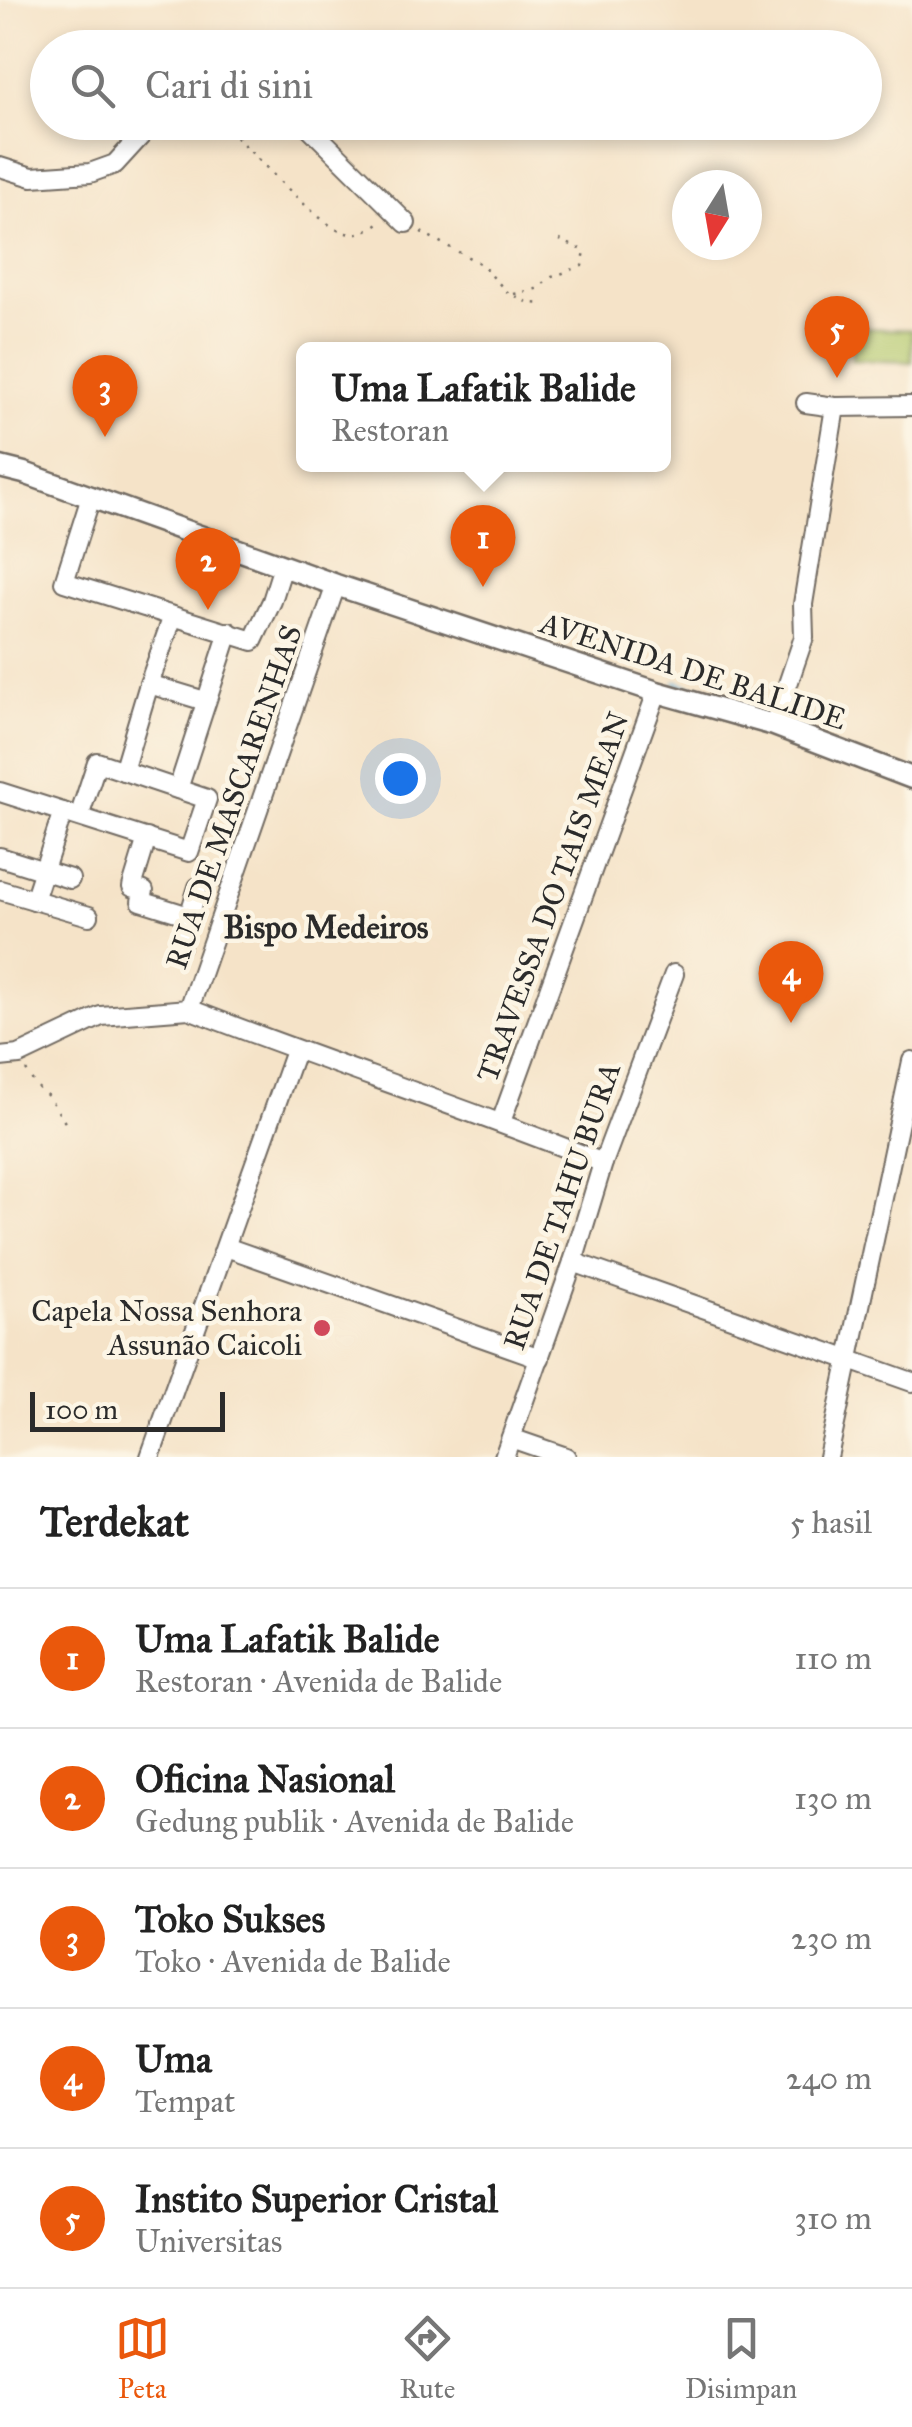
<!DOCTYPE html>
<html lang="id">
<head>
<meta charset="utf-8">
<style>
	:root { --surface:#fff; --page:#f2f2f2; --text:#222; --muted:#767676; --line:#e0e0e0; --accent:#ea580c }
	body { margin:0; font-family:"IM FELL Great Primer",serif; background:var(--page); color:var(--text) }
	.compass { position:absolute; left:672px; top:170px; width:90px; height:90px; border-radius:50%; background:var(--surface); box-shadow:0 5px 15px #0003; rotate:191deg }
	.scale { position:absolute; left:30px; bottom:25px; width:195px; box-sizing:border-box; padding-left:10px; border:5px solid #2b2b2b; border-top:0; font-size:28px; line-height:35px; white-space:nowrap; color:#2b2b2b; -webkit-text-stroke:8px #fcf5e5; paint-order:stroke }
	.you { position:absolute; left:400px; top:778px; width:35px; height:35px; margin:-25px; border:8px solid #fff; border-radius:50%; background:#1a73e8; box-shadow:0 0 0 15px #1a73e833 }
	.badge { display:grid; place-items:center; width:65px; height:65px; border-radius:50%; background:var(--accent); color:#fff; font-size:32px; font-weight:700 }
	.pin { position:absolute; translate:-50% -82px; filter:drop-shadow(0 2px 5px #0008) }
	.pin::after { content:''; position:absolute; top:52px; width:35px; height:30px; background:inherit; clip-path:polygon(0 0,100% 0,50% 100%) }
	.popup { position:absolute; left:296px; top:342px; width:375px; height:130px; box-sizing:border-box; display:grid; place-content:center; border-radius:15px; background:var(--surface); filter:drop-shadow(0 2px 8px #0005); font-size:32px; white-space:nowrap; color:var(--muted) }
	.popup b { font-size:38px; color:var(--text) }
	.popup::after { content:''; position:absolute; left:50%; top:100%; margin-left:-20px; border:20px solid transparent; border-top-color:var(--surface) }
	.list { margin:0; padding:0; list-style:none }
	h2 { display:flex; justify-content:space-between; align-items:center; height:130px; margin:0; padding:0 40px; font-size:42px }
	h2 small { font-size:32px; font-weight:400; color:var(--muted) }
	.list li { display:grid; grid-template-columns:65px 1fr auto; gap:30px; align-items:center; box-sizing:border-box; height:140px; padding:0 40px; border-top:2px solid var(--line) }
	.list b { display:block; font-size:38px; white-space:nowrap }
	.list p { margin:0; font-size:32px; white-space:nowrap; color:var(--muted) }
	.list em { font-size:32px; font-style:normal; color:var(--muted) }
	.icon { flex:none; width:55px; height:55px; fill:none; stroke:currentColor; stroke-width:2; stroke-linecap:round; stroke-linejoin:round }
	.map { position:relative; flex:none; width:912px; height:1457px; overflow:hidden }
	.search { position:absolute; background:var(--surface); box-shadow:0 5px 15px #0003; left:30px; right:30px; top:30px; height:110px; display:flex; align-items:center; gap:25px; box-sizing:border-box; padding:0 35px; border-radius:55px; color:var(--muted); font-size:38px }
	.sheet { height:830px; background:var(--surface) }
	nav { display:flex; justify-content:space-around; align-items:center; box-sizing:border-box; height:140px; border-top:2px solid var(--line); background:var(--surface); font-size:28px; color:var(--muted) }
	nav a { display:grid; justify-items:center; gap:5px }
	nav .on { color:var(--accent) }
	.map>svg:first-child { display:block }
</style>
</head>
<body>
<div class="map">
<svg width="912" height="1457" viewBox="0 0 912 1457">
	<rect width="100%" height="100%" fill="#fcf5e5"/>
	<filter id="ink" filterUnits="userSpaceOnUse"><feTurbulence type="fractalNoise" baseFrequency=".01" numOctaves="2"/><feDisplacementMap in="SourceGraphic" scale="20" xChannelSelector="R" yChannelSelector="G"/><feConvolveMatrix kernelMatrix="1 2 1 2 8 2 1 2 1" color-interpolation-filters="sRGB"/></filter>
	<filter id="wash" filterUnits="userSpaceOnUse"><feTurbulence type="fractalNoise" baseFrequency=".0048" numOctaves="4" result="noise"/><feDisplacementMap in="SourceGraphic" scale="40" xChannelSelector="R" yChannelSelector="G"/><feGaussianBlur stdDeviation="2.25" result="paint"/><feColorMatrix in="noise" values="0 0 0 0 0 0 0 0 0 0 0 0 0 0 0 0 0 1.4 0 .05"/><feComposite in="paint" operator="in"/></filter>
	<g filter="url(#wash)">
		<rect width="100%" height="100%" fill="#f5e3c8"/>
		<!-- green -->
		<polygon fill="#b2c86c" stroke="#6e7a4c" stroke-width="2.5" points="853,328 912,330 912,362 852,360"/>
		<g fill="none" stroke-linecap="round" stroke-linejoin="round">
			<!-- stream -->
			<polyline stroke="#5fb2da" stroke-width="4" points="676,682 727,702"/>
		</g>
	</g>
	<g filter="url(#ink)">
		<g fill="none" stroke-linecap="round" stroke-linejoin="round">
			<defs>
				<g id="minor">
					<polyline points="304,122 406,223"/>
					<polyline points="0,167 32,177 90,173 115,164 147,129 158,122"/>
					<polyline points="806,403 835,407 912,406"/>
					<polyline points="91,497 64,582 253,641 272,601 283,566"/>
					<polyline points="149,684 173,616"/>
					<polyline points="774,725 804,637 803,604 835,407"/>
					<polyline points="123,771 149,684 205,701"/>
					<polyline points="178,789 229,632"/>
					<path d="M0,792c63,20 126,40 189,60l18,-53 -110,-37 -18,55"/>
					<polyline points="147,838 132,887 144,891 141,901 189,916"/>
					<polyline points="0,857 70,879"/>
					<polyline points="0,890 89,916"/>
					<polyline points="34,900 63,812"/>
					<polyline points="180,946 198,887"/>
					<path d="M189,1009c138,54 278,99 414,154"/>
					<polyline points="0,1057 19,1055 101,1016 189,1009 336,585"/>
					<polyline points="501,1122 657,692"/>
					<polyline points="226,1247 540,1358"/>
					<polyline points="573,1262 912,1382"/>
					<polyline points="511,1438 566,1457"/>
					<polyline points="150,1457 295,1051"/>
					<polyline points="504,1457 573,1262 603,1163 674,974"/>
					<polyline points="828,1457 912,1061"/>
				</g>
				<polyline id="major" points="0,467 24,473 336,585 657,692 774,725 912,778"/>
			</defs>
			<!-- minor casing -->
			<use href="#minor" stroke="#726b62" stroke-width="22"/>
			<!-- major casing -->
			<use href="#major" stroke="#726b62" stroke-width="25"/>
			<!-- path -->
			<g stroke="#726b62" stroke-width="2.5" stroke-dasharray="2.5 8" stroke-linecap="butt">
				<path d="M221,122c25,23 100,107 125,111 14,3 26,-5 36,-13"/>
				<polyline points="421,232 481,264 506,291 529,303 545,304"/>
				<polyline points="514,294 536,289 552,277 582,266 585,251 560,240"/>
				<polyline points="26,1070 36,1086 48,1096 68,1127"/>
			</g>
			<!-- minor -->
			<use href="#minor" stroke="#fff" stroke-width="18"/>
			<!-- major -->
			<use href="#major" stroke="#fff" stroke-width="20"/>
		</g>
	</g>
	<!-- markers -->
	<circle fill="#d1495b" stroke="#fcf5e5" stroke-width="4" cx="322" cy="1328" r="10"/>
	<g text-anchor="middle" stroke-width="9" stroke-linejoin="round" paint-order="stroke">
		<!-- street labels -->
		<g font-size="30" fill="#2b2b2b" stroke="#fcf5e5">
			<text transform="translate(693 671) rotate(18)" y="10">AVENIDA DE BALIDE</text>
			<text transform="translate(234 797) rotate(-71)" y="10">RUA DE MASCARENHAS</text>
			<text transform="translate(553 897) rotate(-70)" y="10">TRAVESSA DO TAIS MEAN</text>
			<text transform="translate(562 1206) rotate(-71)" y="10">RUA DE TAHU BURA</text>
		</g>
		<!-- poi labels -->
		<g font-size="30" fill="#2b2b2b" stroke="#fcf5e5" text-anchor="end">
			<text x="302" y="1321">Capela Nossa Senhora<tspan x="302" dy="34">Assunão Caicoli</tspan></text>
		</g>
		<!-- neighbourhood labels -->
		<g font-size="32" font-weight="bold" fill="#2b2b2b" stroke="#fcf5e5">
			<text x="326" y="938">Bispo Medeiros</text>
		</g>
	</g>
</svg>
<svg class="compass" viewBox="-18 -18 36 36"><path d="M0-13l5 13h-10z" fill="#e53935"/><path d="M0 13l5-13h-10z" fill="#767676"/></svg>
<div class="scale">100 m</div>
<div class="you"></div>
<div class="pin badge" style="left:483px;top:587px">1</div>
<div class="popup"><b>Uma Lafatik Balide</b>Restoran</div>
<div class="pin badge" style="left:208px;top:610px">2</div>
<div class="pin badge" style="left:105px;top:437px">3</div>
<div class="pin badge" style="left:791px;top:1023px">4</div>
<div class="pin badge" style="left:837px;top:378px">5</div>
<div class="search"><svg class="icon" aria-label="search" viewBox="0 0 24 24"><circle cx="10" cy="10" r="6"/><path d="M15 15l6 6"/></svg>Cari di sini</div>
</div>
<section class="sheet">
<h2>Terdekat<small>5 hasil</small></h2>
<ul class="list">
<li><span class="badge">1</span><div><b>Uma Lafatik Balide</b><p>Restoran · Avenida de Balide</p></div><em>110 m</em></li>
<li><span class="badge">2</span><div><b>Oficina Nasional</b><p>Gedung publik · Avenida de Balide</p></div><em>130 m</em></li>
<li><span class="badge">3</span><div><b>Toko Sukses</b><p>Toko · Avenida de Balide</p></div><em>230 m</em></li>
<li><span class="badge">4</span><div><b>Uma</b><p>Tempat</p></div><em>240 m</em></li>
<li><span class="badge">5</span><div><b>Instito Superior Cristal</b><p>Universitas</p></div><em>310 m</em></li>
</ul>
</section>
<nav>
<a class="on"><svg class="icon" aria-label="map" viewBox="0 0 24 24"><path d="M3 6l6-2 6 2 6-2v14l-6 2-6-2-6 2zM9 4v14M15 6v14"/></svg>Peta</a>
<a><svg class="icon" aria-label="directions" viewBox="0 0 24 24"><path d="M12 3l9 9-9 9-9-9zM9 14v-3h6M13 9l2 2-2 2"/></svg>Rute</a>
<a><svg class="icon" aria-label="saved" viewBox="0 0 24 24"><path d="M7 4h10v16l-5-4-5 4z"/></svg>Disimpan</a>
</nav>
</body>
</html>
